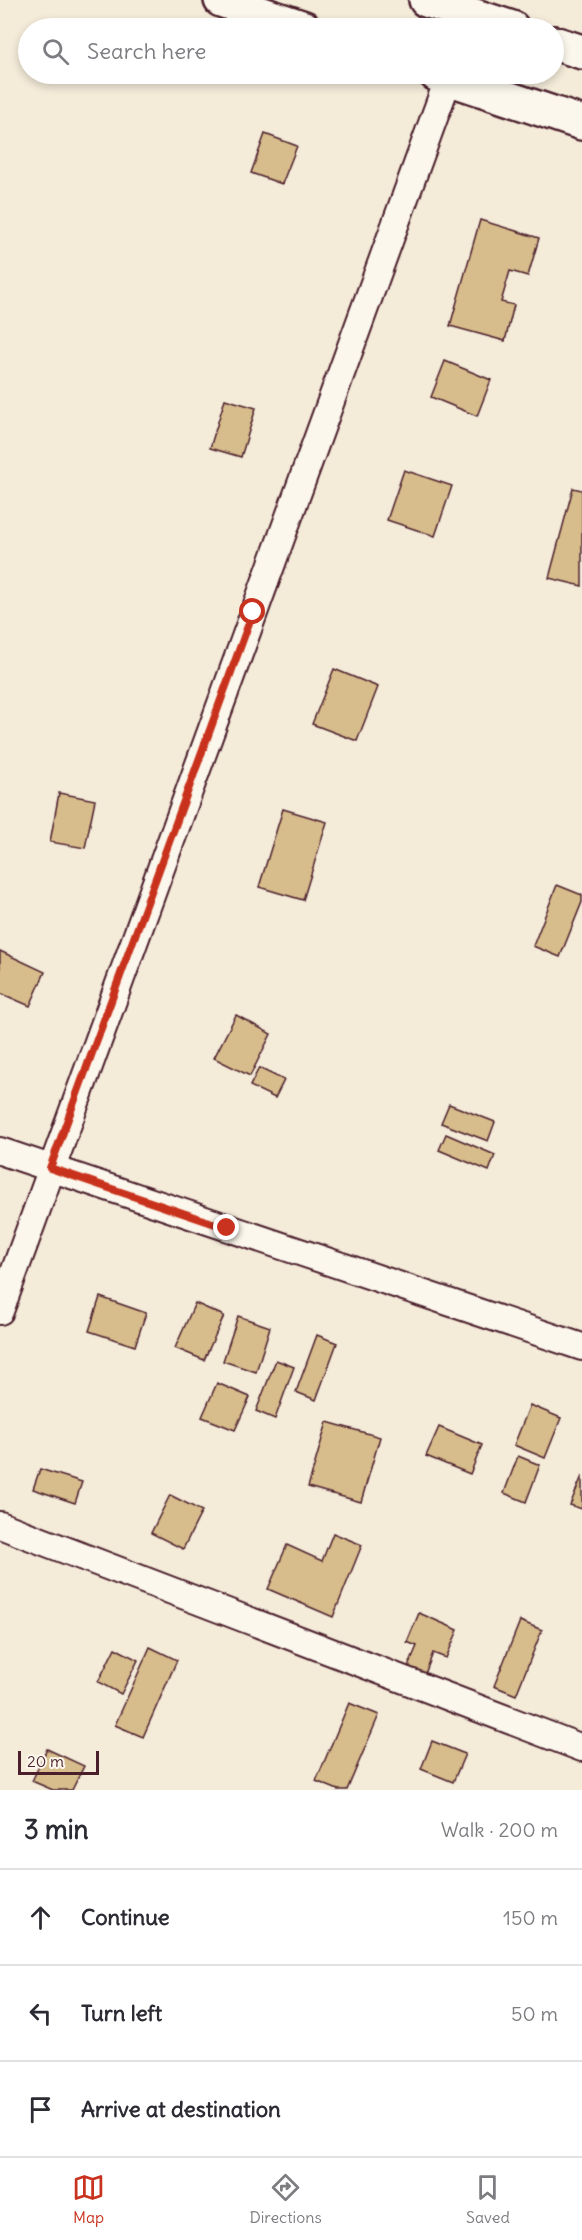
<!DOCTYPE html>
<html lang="en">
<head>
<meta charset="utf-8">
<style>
	:root { --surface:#fff; --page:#f7f7f7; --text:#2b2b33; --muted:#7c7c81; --line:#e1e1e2; --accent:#c8321e }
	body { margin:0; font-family:Delius,sans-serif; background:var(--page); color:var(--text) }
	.scale { position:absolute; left:18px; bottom:15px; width:81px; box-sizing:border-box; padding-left:6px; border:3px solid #4a1f2b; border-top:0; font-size:16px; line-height:21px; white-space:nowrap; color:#4a1f2b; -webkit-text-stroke:4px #fbf7ec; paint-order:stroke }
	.stop { position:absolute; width:18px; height:18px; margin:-14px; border:4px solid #c8321e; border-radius:50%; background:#fff }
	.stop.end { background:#c8321e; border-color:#fff; box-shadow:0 2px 6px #0008 }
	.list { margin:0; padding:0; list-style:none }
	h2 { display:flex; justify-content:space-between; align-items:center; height:78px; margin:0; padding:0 24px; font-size:26px }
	h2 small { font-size:20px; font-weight:400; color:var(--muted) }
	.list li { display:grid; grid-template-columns:39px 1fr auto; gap:18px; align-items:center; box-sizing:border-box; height:96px; padding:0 24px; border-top:2px solid var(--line) }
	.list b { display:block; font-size:22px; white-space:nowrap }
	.list em { font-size:20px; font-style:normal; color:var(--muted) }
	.icon { flex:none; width:33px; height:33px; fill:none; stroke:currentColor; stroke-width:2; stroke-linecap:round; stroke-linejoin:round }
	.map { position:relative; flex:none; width:582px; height:1790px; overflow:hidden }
	.search { position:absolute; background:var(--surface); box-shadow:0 3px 9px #0003; left:18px; right:18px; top:18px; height:66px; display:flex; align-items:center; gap:15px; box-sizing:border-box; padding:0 21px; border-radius:33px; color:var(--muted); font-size:22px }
	.sheet { height:366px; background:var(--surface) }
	nav { display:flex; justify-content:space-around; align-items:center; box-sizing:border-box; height:84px; border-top:2px solid var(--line); background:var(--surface); font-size:16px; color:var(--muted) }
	nav a { display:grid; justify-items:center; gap:3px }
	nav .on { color:var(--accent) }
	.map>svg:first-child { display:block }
</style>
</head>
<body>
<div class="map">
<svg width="582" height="1790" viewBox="0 0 582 1790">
	<rect width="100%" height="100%" fill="#f4ebd9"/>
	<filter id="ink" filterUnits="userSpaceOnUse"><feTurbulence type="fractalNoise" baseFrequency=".0167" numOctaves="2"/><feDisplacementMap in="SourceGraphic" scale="12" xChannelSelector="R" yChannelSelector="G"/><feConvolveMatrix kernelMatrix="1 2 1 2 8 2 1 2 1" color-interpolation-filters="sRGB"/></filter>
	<g filter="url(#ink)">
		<!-- building -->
		<g fill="#d7bc8c" stroke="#4a1f2b" stroke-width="1.5">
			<polygon points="265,134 297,146 282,184 251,173"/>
			<polygon points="480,220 539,238 528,276 510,271 501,302 514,305 505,341 450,326"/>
			<polygon points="445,361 491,380 477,416 431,397"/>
			<polygon points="225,399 256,408 241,457 210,448"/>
			<polygon points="404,470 452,486 435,536 387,520"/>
			<polygon points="573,488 582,490 582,586 549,578"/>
			<polygon points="334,669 378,687 357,741 312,724"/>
			<polygon points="59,793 95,800 85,848 50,842"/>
			<polygon points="283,809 327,822 303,900 259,887"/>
			<polygon points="557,885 582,895 582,902 560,957 533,946"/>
			<polygon points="0,951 45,972 30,1006 0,993"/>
			<polygon points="236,1015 271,1034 250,1076 214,1058"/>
			<polygon points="259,1068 284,1080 275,1098 250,1086"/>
			<polygon points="449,1104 495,1122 488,1141 441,1123"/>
			<polygon points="446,1134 495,1155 489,1171 439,1150"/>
			<polygon points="100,1297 146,1313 135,1346 89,1331"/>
			<polygon points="195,1303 224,1316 204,1360 175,1348"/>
			<polygon points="238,1316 270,1327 256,1372 223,1361"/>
			<polygon points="317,1335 337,1343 316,1400 296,1392"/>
			<polygon points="276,1360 294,1367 275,1419 256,1411"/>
			<polygon points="217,1383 250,1397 235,1430 202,1417"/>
			<polygon points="530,1405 561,1418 545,1458 514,1445"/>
			<polygon points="327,1422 380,1437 361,1502 308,1487"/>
			<polygon points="439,1427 482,1445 470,1474 426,1456"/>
			<polygon points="518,1456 540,1465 526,1502 504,1493"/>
			<polygon points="40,1469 82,1482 75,1503 33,1489"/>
			<polygon points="582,1476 582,1509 570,1505"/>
			<polygon points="170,1495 202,1511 183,1549 151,1533"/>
			<polygon points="333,1533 362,1545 333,1617 268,1589 287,1545 322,1561"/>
			<polygon points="419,1613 458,1630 446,1658 433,1653 425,1674 408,1667 417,1646 407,1642"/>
			<polygon points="520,1621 542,1630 516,1695 494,1686"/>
			<polygon points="150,1647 177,1660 143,1737 115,1725"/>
			<polygon points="115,1648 138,1660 121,1694 98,1682"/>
			<polygon points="349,1703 379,1715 347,1790 338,1790 316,1781"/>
			<polygon points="432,1741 465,1754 453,1782 421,1769"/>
			<polygon points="47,1749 84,1766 72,1790 53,1790 32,1781"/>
		</g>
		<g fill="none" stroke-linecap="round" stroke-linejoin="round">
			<defs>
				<g id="street">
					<polyline points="0,1151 582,1347"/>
					<polyline points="0,1311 450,74"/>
					<polyline points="0,1525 582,1748"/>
				</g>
				<g id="secondary">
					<polyline points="221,0 304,28"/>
					<polyline points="426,0 512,28"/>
					<polyline points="554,43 582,52"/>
					<polyline points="436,74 582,123"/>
				</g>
			</defs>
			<!-- street casing -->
			<use href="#street" stroke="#4a1f2b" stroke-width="30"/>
			<!-- secondary casing -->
			<use href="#secondary" stroke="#4a1f2b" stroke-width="38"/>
			<!-- street -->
			<use href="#street" stroke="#fbf7ec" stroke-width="26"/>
			<!-- secondary -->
			<use href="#secondary" stroke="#fbf7ec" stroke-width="33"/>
		</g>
	</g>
	<g fill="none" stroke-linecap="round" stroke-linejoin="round" filter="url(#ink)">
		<!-- route -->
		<polyline stroke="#c8321e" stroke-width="8" points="227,1228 50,1168 253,612"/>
	</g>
</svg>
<div class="scale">20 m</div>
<div class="stop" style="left:253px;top:612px"></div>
<div class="stop end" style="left:227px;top:1228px"></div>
<div class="search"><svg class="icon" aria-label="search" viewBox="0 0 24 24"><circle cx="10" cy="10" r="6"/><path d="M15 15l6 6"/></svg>Search here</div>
</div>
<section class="sheet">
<h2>3 min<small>Walk · 200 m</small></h2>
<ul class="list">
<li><svg class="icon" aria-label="ahead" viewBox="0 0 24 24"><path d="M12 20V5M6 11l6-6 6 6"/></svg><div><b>Continue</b></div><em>150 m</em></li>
<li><svg class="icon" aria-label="left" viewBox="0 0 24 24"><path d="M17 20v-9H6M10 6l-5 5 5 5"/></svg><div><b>Turn left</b></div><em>50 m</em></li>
<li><svg class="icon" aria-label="arrive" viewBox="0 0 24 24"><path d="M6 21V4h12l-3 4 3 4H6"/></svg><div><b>Arrive at destination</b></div></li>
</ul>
</section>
<nav>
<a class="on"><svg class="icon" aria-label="map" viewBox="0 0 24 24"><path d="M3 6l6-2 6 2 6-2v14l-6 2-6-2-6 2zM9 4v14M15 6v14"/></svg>Map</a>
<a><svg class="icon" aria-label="directions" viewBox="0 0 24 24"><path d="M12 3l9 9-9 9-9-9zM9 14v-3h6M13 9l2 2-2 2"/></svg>Directions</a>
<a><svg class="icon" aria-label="saved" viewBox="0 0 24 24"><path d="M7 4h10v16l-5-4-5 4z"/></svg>Saved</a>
</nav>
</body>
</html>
